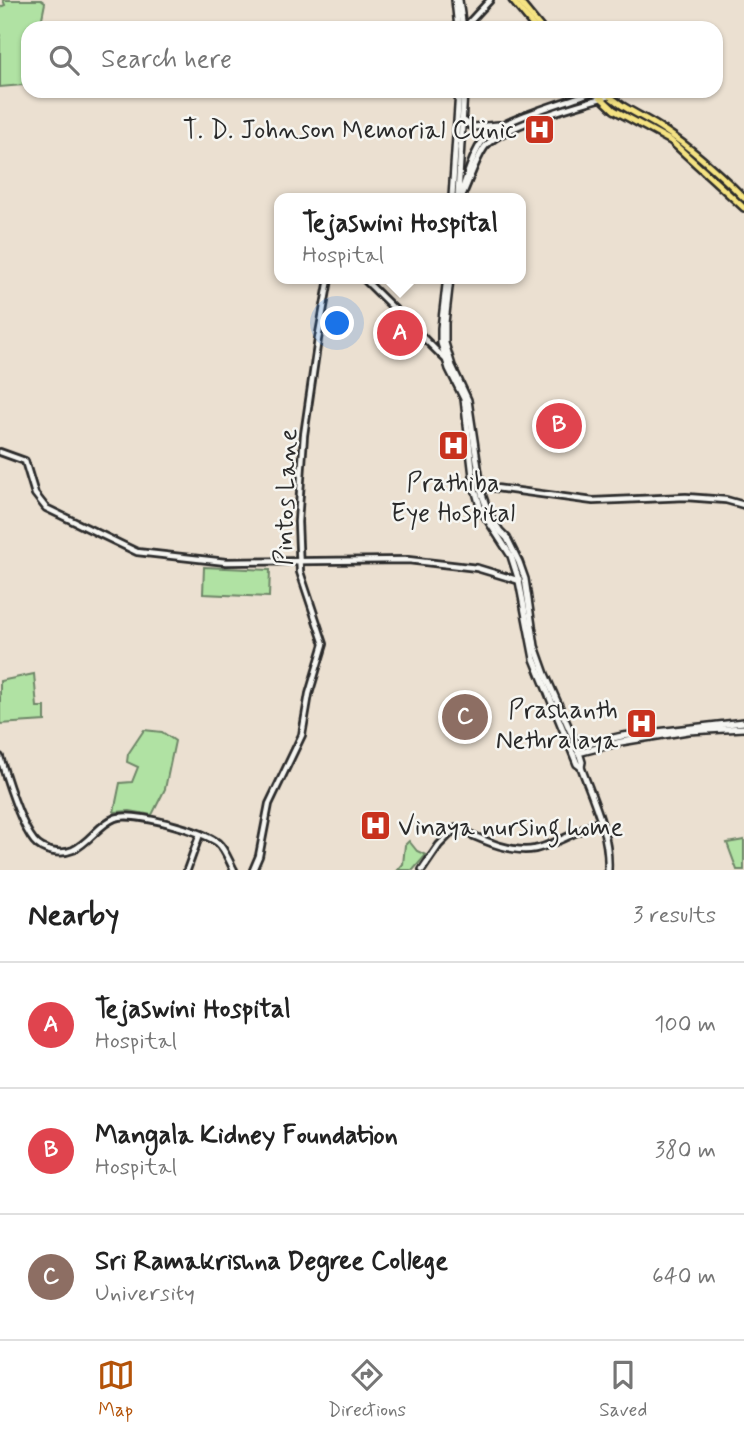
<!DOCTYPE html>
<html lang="en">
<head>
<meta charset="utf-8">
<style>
	:root { --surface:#fff; --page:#f6f6f6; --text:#222; --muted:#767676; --line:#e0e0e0; --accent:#b45309 }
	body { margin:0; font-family:Mynerve,sans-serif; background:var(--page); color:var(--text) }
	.you { position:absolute; left:338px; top:324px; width:24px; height:24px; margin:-18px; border:5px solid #fff; border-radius:50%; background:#1a73e8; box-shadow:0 0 0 10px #1a73e833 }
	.badge { display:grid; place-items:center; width:46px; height:46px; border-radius:50%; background:var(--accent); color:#fff; font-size:23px; font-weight:700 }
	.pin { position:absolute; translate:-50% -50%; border:4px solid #fff; box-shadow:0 2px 7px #0006 }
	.popup { position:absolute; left:274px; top:193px; width:252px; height:91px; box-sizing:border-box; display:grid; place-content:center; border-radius:14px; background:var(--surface); filter:drop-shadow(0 2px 5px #0005); font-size:23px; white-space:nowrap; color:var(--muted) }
	.popup b { font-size:26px; color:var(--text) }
	.popup::after { content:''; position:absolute; left:50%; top:100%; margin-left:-14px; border:14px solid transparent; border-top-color:var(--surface) }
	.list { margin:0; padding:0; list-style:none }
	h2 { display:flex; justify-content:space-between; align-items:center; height:91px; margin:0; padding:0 28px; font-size:30px }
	h2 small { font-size:23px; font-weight:400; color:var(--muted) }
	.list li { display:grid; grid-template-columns:46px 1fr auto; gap:21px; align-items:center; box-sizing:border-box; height:126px; padding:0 28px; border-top:2px solid var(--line) }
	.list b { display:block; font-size:26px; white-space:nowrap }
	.list p { margin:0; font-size:23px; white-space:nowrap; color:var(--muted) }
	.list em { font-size:23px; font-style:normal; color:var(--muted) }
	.icon { flex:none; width:38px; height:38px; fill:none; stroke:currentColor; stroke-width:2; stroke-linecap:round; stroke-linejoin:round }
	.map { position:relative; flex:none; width:744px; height:870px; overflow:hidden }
	.search { position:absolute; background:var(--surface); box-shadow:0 2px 5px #0004; left:21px; right:21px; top:21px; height:77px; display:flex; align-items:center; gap:18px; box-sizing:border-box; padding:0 24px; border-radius:21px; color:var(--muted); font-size:26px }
	.sheet { height:469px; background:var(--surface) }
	nav { display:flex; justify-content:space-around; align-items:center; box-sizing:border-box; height:98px; border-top:2px solid var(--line); background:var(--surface); font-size:19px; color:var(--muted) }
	nav a { display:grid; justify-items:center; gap:4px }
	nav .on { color:var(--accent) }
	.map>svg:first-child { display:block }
</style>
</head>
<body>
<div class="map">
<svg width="744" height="870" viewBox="0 0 744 870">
	<rect width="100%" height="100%" fill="#ebe0d1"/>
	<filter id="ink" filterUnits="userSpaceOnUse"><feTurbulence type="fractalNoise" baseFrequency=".0143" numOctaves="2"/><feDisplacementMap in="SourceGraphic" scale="14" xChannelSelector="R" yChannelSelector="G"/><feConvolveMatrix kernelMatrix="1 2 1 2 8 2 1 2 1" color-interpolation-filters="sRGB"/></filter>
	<g filter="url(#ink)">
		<!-- green -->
		<g fill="#b0e2a3" stroke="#6e8667" stroke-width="2">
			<polygon points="3,0 41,0 45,3 40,28 28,28 28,69 23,77 26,80 23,85 0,87 0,7 5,5"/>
			<polygon points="204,567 270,570 269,597 203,594"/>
			<polygon points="34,674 37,707 45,707 45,721 0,724 0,681"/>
			<polygon points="144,730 162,732 175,741 165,789 152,815 130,811 114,812 120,783 132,782 138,767 127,762 128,754"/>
			<polygon points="744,840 744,870 737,870 727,843"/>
			<polygon points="409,841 417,851 426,855 413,870 398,870 403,864 405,845"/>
		</g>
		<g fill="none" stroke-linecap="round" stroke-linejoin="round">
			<defs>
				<g id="tertiary">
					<polyline points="464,28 490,0"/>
					<path d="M461,192c7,-18 13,-45 28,-58 18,-16 81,-33 106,-43"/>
					<path d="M461,198c8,-16 13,-35 23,-50 15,-22 97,-44 125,-52"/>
					<polyline points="364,279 445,359"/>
					<polyline points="0,452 25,461 35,494 46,508 137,552 226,562 408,560 477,568 520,581"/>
					<polyline points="481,486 593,501 686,497 726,500 744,505"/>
					<path d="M0,757c6,20 21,68 34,84 9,11 27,14 39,9 17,-8 26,-26 42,-32 18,-7 88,13 103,25 7,6 11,18 16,27"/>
					<polyline points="187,870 200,834"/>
					<polyline points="253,870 259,856 269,804 302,735 309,694 324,644 300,572 298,522 304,435 318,339 329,279"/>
					<path d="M422,870l17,-25 17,-17c23,10 53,26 79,21 22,-5 44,-19 65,-28"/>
				</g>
				<g id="secondary">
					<polyline points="455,0 458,28"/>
					<polyline points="459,0 463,28"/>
					<polyline points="464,121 473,127 499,125 506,131"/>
					<polyline points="458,196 464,91"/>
					<polyline points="452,197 459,91"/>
					<path d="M450,279l-5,44v20l7,23 16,34 14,94 7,20 11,17 7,7 12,24 6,17 10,67 10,28 32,72 5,16 -1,5c12,33 29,67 27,103"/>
					<polyline points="446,285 441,328 441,343 449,369 464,399 474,485 481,510 511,556 519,581 534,659 577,764 581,767"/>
					<polyline points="574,747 622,736 744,722"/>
					<polyline points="578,753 621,742 688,731 744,728"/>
				</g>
				<g id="primary">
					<polyline points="512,0 535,28"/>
					<polyline points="518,0 541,28"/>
					<polyline points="594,91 614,110 671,141 744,208"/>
					<path d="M604,91c18,18 40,25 60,39 29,19 55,43 80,68"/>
				</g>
			</defs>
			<!-- tertiary casing -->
			<use href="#tertiary" stroke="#2b2b2b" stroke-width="10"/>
			<!-- secondary casing -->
			<use href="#secondary" stroke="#2b2b2b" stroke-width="10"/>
			<!-- primary casing -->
			<use href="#primary" stroke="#2b2b2b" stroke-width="10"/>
			<!-- tertiary -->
			<use href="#tertiary" stroke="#f6f6f2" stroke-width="4.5"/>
			<!-- secondary -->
			<use href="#secondary" stroke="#f6f6f2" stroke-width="5"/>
			<!-- primary -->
			<use href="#primary" stroke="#f5e382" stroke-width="5"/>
		</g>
	</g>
	<!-- icons -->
	<defs>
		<symbol id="hospital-square" viewBox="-11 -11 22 22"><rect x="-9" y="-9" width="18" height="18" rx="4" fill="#c8321e" stroke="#f6f6f2"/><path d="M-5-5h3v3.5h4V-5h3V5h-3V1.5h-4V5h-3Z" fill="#fff"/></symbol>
	</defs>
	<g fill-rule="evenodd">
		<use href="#hospital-square" x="522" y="112" width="35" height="35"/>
		<use href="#hospital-square" x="436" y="428" width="35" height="35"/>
		<use href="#hospital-square" x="624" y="706" width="35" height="35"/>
		<use href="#hospital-square" x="358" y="808" width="35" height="35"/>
	</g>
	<g text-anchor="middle" stroke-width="5" stroke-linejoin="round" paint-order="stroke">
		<!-- poi labels -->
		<g font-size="26" fill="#2b2b2b" stroke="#f6f6f2" text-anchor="end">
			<text x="517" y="138">T. D. Johnson Memorial Clinic</text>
			<text x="453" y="491" text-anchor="middle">Prathiba<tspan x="453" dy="30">Eye Hospital</tspan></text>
			<text x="618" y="718">Prashanth<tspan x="618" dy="30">Nethralaya</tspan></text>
			<text x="398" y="835" text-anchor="start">Vinaya nursing home</text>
		</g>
		<!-- street labels -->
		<g font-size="26" fill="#2b2b2b" stroke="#f6f6f2">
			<text transform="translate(285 497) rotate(-88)" y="9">Pintos Lane</text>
		</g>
	</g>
</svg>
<div class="you"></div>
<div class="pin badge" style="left:400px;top:333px;background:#e0444e">A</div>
<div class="popup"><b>Tejaswini Hospital</b>Hospital</div>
<div class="pin badge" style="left:559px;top:426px;background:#e0444e">B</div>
<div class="pin badge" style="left:465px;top:717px;background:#8d6e63">C</div>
<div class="search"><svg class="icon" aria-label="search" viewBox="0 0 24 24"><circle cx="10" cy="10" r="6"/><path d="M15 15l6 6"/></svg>Search here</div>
</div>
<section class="sheet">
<h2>Nearby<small>3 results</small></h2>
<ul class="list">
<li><span class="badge" style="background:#e0444e">A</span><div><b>Tejaswini Hospital</b><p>Hospital</p></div><em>100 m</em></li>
<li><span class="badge" style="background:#e0444e">B</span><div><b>Mangala Kidney Foundation</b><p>Hospital</p></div><em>380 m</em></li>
<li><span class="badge" style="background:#8d6e63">C</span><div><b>Sri Ramakrishna Degree College</b><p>University</p></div><em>640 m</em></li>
</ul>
</section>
<nav>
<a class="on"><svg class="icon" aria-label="map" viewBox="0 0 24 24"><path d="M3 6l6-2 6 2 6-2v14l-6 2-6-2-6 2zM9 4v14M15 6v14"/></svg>Map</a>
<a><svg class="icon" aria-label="directions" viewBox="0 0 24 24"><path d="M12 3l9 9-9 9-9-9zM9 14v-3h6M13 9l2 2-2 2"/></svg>Directions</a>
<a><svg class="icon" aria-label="saved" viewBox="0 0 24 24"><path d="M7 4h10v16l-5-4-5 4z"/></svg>Saved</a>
</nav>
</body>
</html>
